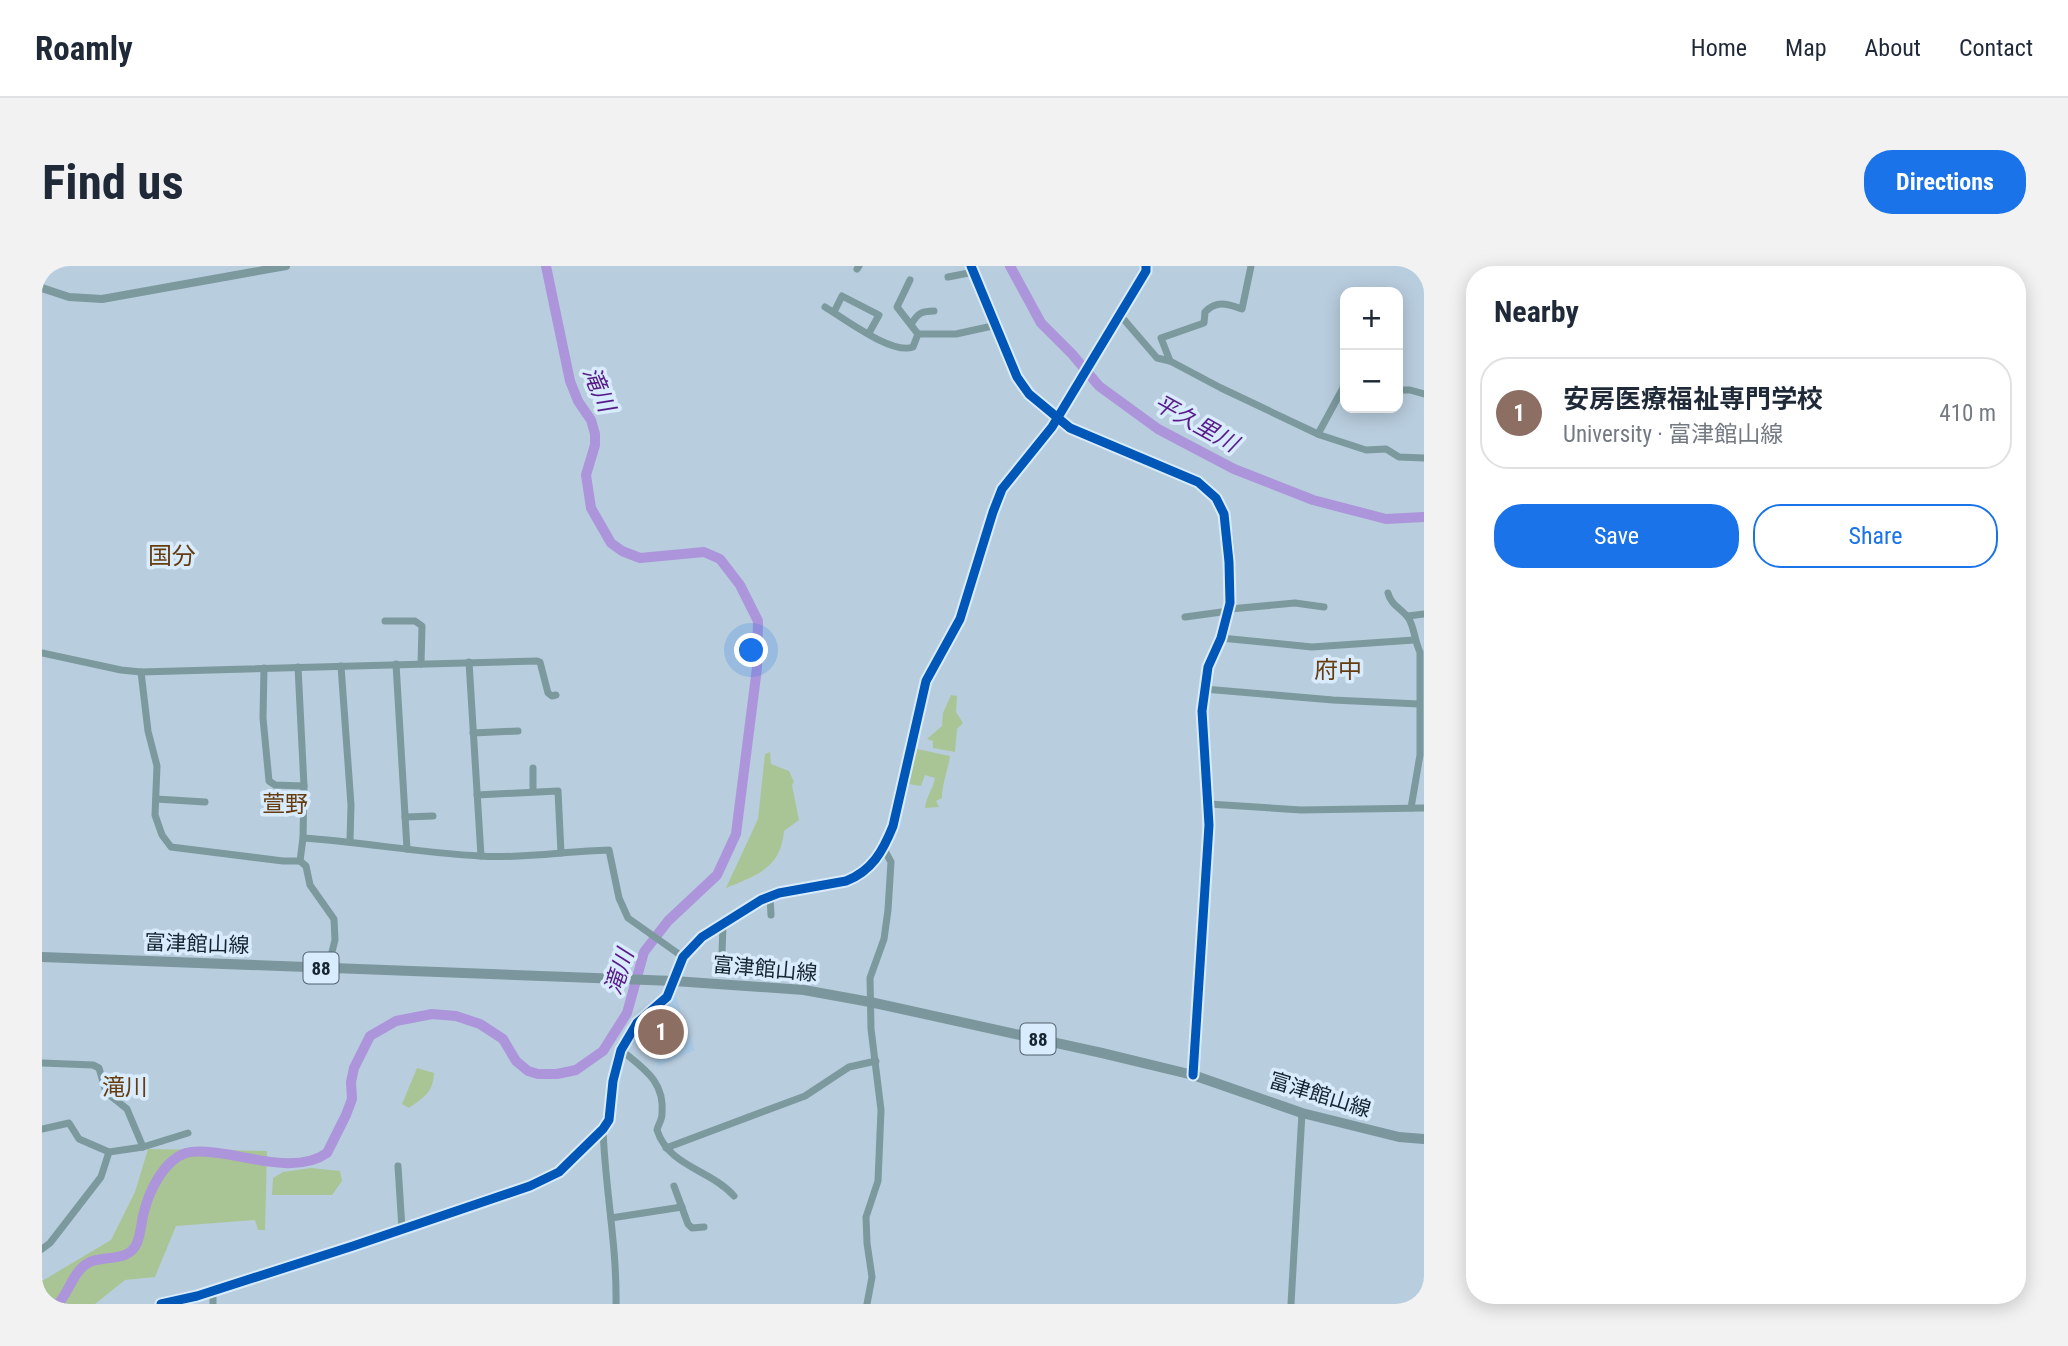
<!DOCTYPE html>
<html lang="en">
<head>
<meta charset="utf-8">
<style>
	:root { --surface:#fff; --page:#f2f2f3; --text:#1f2937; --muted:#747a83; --line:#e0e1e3; --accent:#1a73e8 }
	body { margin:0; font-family:"Roboto Condensed","Noto Sans JP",sans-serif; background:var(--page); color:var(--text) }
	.controls { position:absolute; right:21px; top:21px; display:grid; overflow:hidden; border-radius:14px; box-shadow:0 4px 18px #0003 }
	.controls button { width:63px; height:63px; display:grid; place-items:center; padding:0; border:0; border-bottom:2px solid var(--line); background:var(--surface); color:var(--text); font:35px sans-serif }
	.you { position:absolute; left:710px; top:385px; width:24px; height:24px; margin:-18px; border:5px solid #fff; border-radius:50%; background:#1a73e8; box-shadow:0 0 0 10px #1a73e833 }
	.badge { display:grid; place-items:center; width:46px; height:46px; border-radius:50%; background:var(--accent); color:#fff; font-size:23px; font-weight:700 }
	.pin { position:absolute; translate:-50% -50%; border:4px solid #fff; box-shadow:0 2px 7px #0006 }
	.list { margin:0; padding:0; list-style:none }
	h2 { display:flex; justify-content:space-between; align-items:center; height:91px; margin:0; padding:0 28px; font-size:30px }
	h2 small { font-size:23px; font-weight:400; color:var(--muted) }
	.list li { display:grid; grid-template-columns:46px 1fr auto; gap:21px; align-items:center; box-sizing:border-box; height:112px; margin:0 14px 14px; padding:0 14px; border:2px solid var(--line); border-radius:28px }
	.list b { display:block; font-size:26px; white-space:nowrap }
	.list p { margin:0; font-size:23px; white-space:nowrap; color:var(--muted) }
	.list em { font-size:23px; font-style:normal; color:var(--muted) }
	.actions { display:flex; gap:14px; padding:21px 28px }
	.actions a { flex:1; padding:16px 0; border:2px solid var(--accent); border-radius:28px; text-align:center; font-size:24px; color:var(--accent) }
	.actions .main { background:var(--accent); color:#fff }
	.map { position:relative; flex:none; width:1382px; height:1038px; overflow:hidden; border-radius:28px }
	header { display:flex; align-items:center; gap:42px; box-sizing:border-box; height:98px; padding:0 35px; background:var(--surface); border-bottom:2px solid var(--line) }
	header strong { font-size:33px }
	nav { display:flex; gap:38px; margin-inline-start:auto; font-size:24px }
	.intro { display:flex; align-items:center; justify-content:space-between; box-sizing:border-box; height:168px; padding:0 42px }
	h1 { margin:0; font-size:49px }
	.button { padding:18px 32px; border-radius:28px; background:var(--accent); color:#fff; font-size:24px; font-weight:700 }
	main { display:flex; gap:42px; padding:0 42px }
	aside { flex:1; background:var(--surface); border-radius:28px; box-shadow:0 4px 18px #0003 }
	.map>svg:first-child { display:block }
</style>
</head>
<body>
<header>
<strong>Roamly</strong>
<nav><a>Home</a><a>Map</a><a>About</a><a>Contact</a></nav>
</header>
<div class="intro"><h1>Find us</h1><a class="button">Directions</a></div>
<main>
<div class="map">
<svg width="1382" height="1038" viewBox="0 0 1382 1038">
	<rect width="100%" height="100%" fill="#b8cdde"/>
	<!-- built -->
	<polygon fill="#a9cae6" points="632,726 653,784 617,800 590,769"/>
	<!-- green -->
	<g fill="#aac595">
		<polygon points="909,429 915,430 914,446 921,457 915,463 913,486 891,482 891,475 885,473 900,460 901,447"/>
		<path d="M875,483l33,7c-2,15 -8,27 -8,42l-6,3 3,6 -14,1c1,-11 8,-19 10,-30l-10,-3 -4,11 -12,-2z"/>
		<path d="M728,486l1,12 18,7 5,11 -2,3 7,35 -15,11c-3,37 -27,44 -58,57l32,-69 7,-65z"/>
		<path d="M375,802l17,5c-1,20 -10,24 -25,35l-7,-4z"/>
		<polygon points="106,883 225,885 223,964 216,964 213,954 134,960 113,1011 83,1014 53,1038 0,1038 0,1015 69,974 93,926"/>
		<polygon points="269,902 298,905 300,915 290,929 230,929 231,912 241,906"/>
	</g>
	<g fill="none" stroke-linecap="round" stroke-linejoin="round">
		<!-- river -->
		<g stroke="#ac95da" stroke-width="10">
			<polyline points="968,0 999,57 1030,88 1057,120 1116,163 1192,203 1271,234 1344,253 1382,251"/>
			<path d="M16,1038c12,-13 15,-34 32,-42 15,-7 38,1 47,-19 4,-9 4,-21 7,-31 5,-21 20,-52 42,-59 11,-3 22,-1 32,0 34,4 79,21 109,0l19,-38 6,-16 -1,-17 3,-14 16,-32 26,-15 36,-7 24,2 24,8 23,15 13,22 12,10 10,3h19l19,-4 27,-19 24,-38 17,-61 24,-31 49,-46 19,-41 21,-166 1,-47 -18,-36 -20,-26 -16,-7 -64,6 -18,-7 -11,-8 -20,-35 -5,-33 9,-30v-11l-4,-14 -13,-19 -8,-20 -24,-115"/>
		</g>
		<!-- minor -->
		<g stroke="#7c999d" stroke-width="7">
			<polyline points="929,0 980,119 1015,153 1046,170"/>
			<polyline points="815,3 817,0"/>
			<polyline points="906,11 932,6"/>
			<polyline points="868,14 855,41 876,68"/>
			<path d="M783,41c20,12 67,48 88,40l5,-13h38l41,-9"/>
			<polyline points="792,46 800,30 837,49 827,67"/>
			<polyline points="1078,49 1115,92 1128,95 1179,122 1278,169 1324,184 1344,183 1357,191 1382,192"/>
			<path d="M870,57c6,-10 10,-12 22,-12"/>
			<path d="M1128,95l-9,-23 43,-15 1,-11c12,-12 22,-8 37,-3l9,-43"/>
			<polyline points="1356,124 1368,124 1382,128"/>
			<polyline points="1276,168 1301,122 1303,104"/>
			<path d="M1346,327c3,13 15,16 21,26 5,8 6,23 11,33v103l-9,53"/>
			<polyline points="1188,343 1253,337 1282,341"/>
			<polyline points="1366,350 1382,348"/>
			<polyline points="1143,351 1187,345"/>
			<polyline points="343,355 373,355 380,360 379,398"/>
			<polyline points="1179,372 1270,381 1372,374"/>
			<polyline points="0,387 79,404 99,406 495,395 498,396 506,427 510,430 514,429"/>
			<polyline points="427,396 439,590"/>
			<polyline points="354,398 365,583"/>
			<polyline points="299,400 309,539 308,575"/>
			<polyline points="222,402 221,452 227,515 233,519 262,520"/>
			<polyline points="99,406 106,465 115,500 113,549 120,569 129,581 241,595 258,595 261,572 262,520 256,401"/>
			<polyline points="1162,423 1291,434 1377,438"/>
			<polyline points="431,467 476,465"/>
			<polyline points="491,502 491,525"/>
			<polyline points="435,529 516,525 519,587"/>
			<polyline points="114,533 163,536"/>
			<polyline points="1167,538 1259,544 1382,542"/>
			<polyline points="363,551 391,550"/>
			<path d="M261,572c59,4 118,15 177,18 43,3 86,-5 129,-6l10,48 9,20 55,39"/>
			<polyline points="258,595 264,600 268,619 292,653 293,674 286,702"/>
			<polyline points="728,630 729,649"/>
			<polyline points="680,688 681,658"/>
			<path d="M579,784c23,19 44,31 41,64 0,6 -4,11 -5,16 12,37 53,39 77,66"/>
			<polyline points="0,797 51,799 57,802 64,826 85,843 101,881"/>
			<polyline points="0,863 27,857 37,873 67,886 101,881 146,867"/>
			<path d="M561,863c2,59 14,116 13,175"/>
			<polyline points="624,882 763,830 807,801 834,795"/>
			<polyline points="356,900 360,963"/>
			<polyline points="632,920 646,958 650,962 662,961"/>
			<polyline points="569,952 640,941"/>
			<polyline points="0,983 8,977 59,911 67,886"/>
			<polyline points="171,1025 171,1038"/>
			<path d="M119,1038l36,-8 156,-50 177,-60 29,-14 44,-43 6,-9 4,-39 8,-31 16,-27 30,-26 16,-40 19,-20 59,-37 18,-7 67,-12c26,-10 37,-30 47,-55l33,-145 34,-62 33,-107 9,-23 50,-62 94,-156v-5"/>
			<polyline points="825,1038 830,1011 825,977 824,951 836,915 839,844 829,763 828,712 842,673 846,644 849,596 842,583"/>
			<polyline points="1249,1038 1260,847"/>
		</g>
		<!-- tertiary -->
		<g stroke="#7c999d" stroke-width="8">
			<polyline points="0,22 27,31 60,33 244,0"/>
			<path d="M1046,170c33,14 114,39 131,67 14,22 15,90 8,115 -6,24 -19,45 -23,70 -7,44 6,88 5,132 -1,85 -10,170 -16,255"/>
		</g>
		<!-- primary -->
		<polyline stroke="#7c969d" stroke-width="10" points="0,691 632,715 762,724 828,736 1060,787 1151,809 1260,847 1357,871 1382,873"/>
		<defs>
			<g id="cycleway">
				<polyline points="929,0 975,111 987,128 1028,162 1156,216 1174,232 1182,248 1187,296 1188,337 1179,372 1166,401 1160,445 1167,559 1151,809"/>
				<path d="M119,1038l36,-8 156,-50 177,-60 29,-14 44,-43 6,-9 4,-39 8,-31 16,-27 30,-26 16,-40 19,-20 59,-37 18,-7 67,-12c26,-10 37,-30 47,-55l33,-145 34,-62 33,-107 9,-23 50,-62 94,-156v-5"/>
			</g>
		</defs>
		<!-- cycleway casing -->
		<use href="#cycleway" stroke="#d9ecfd" stroke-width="13"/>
		<!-- cycleway -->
		<use href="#cycleway" stroke="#0057b8" stroke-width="9"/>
	</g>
	<g text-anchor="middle" stroke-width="7" stroke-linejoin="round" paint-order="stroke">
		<!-- shield labels -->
		<g fill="#d9ecfd" stroke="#50616e" stroke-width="2">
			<rect x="261.5" y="686.5" width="35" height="31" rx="5"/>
			<rect x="978.5" y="757.5" width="35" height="31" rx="5"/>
		</g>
		<g font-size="19" font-weight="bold" fill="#162531">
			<text x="279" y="709">88</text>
			<text x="996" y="780">88</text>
		</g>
		<!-- street labels -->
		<g font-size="21" fill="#162531" stroke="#d9ecfd">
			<text transform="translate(155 678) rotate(2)" y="7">富津館山線</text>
			<text transform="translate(723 703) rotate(5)" y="7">富津館山線</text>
			<text transform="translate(1278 829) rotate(17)" y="7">富津館山線</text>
		</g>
		<!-- water labels -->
		<g font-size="23" font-style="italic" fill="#581c8a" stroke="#d9ecfd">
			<text transform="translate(557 123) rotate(67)" y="8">滝川</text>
			<text transform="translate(1154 157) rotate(29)" y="8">平久里川</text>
			<text transform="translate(577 706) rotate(-72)" y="8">滝川</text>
		</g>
		<!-- neighbourhood labels -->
		<g font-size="23" fill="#653d10" stroke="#d9ecfd">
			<text x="243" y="546">萱野</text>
			<text x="83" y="829">滝川</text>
		</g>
		<!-- quarter labels -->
		<g font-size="24" fill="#653d10" stroke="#d9ecfd">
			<text x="130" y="298">国分</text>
			<text x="1296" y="412">府中</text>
		</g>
	</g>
</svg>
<div class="controls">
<button>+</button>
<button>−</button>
</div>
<div class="you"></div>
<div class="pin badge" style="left:619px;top:766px;background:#8d6e63">1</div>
</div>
<aside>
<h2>Nearby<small></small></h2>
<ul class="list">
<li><span class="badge" style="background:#8d6e63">1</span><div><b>安房医療福祉専門学校</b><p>University · 富津館山線</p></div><em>410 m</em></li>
</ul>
<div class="actions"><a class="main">Save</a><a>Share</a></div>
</aside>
</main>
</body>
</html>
